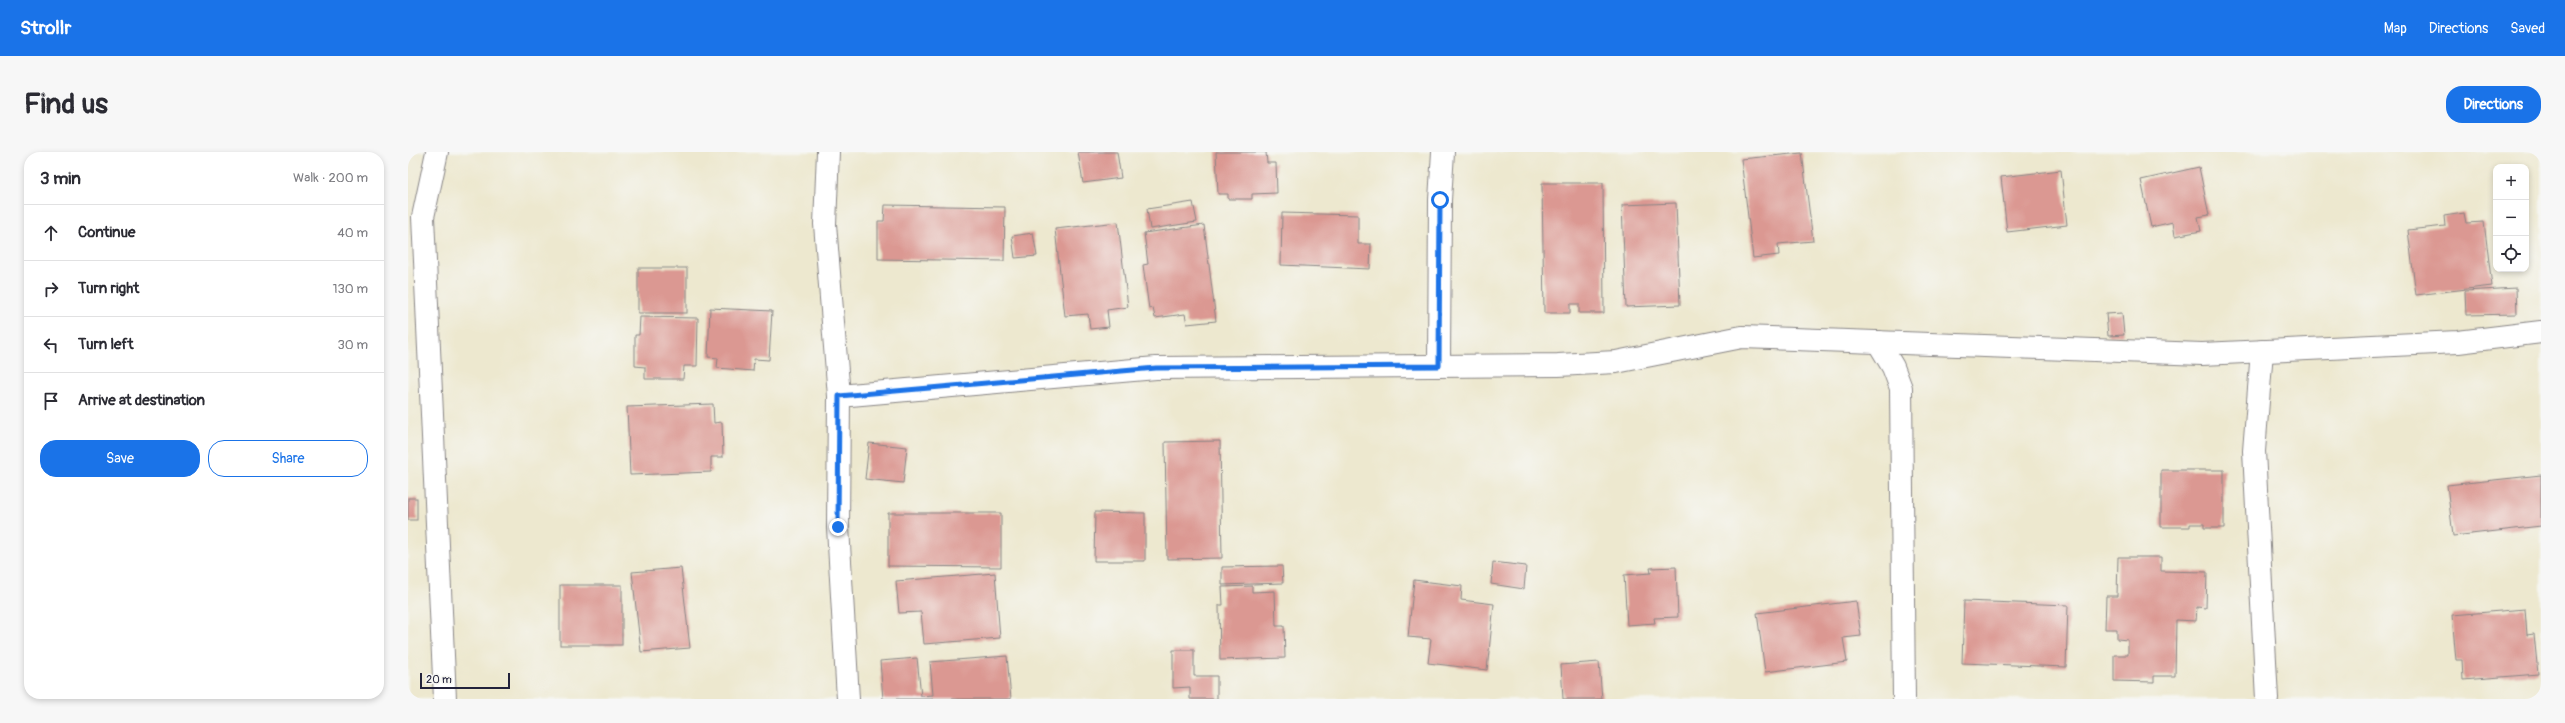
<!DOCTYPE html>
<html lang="en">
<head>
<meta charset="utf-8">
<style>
	:root { --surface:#fff; --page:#f7f7f7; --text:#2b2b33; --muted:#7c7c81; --line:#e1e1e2; --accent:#1a73e8 }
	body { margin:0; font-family:Pangolin,sans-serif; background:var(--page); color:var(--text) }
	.controls { position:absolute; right:12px; top:12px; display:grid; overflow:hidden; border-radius:8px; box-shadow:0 2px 6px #0003 }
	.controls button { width:36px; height:36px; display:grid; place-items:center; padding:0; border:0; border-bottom:1px solid var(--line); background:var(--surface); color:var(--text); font:20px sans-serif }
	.scale { position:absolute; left:12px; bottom:10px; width:90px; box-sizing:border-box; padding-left:4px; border:2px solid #22223b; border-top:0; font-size:11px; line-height:14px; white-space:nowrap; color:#22223b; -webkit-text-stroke:3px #f6f6f2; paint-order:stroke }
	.stop { position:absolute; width:12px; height:12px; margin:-9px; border:3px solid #1a73e8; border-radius:50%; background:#fff }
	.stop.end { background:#1a73e8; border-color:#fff; box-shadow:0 1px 4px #0008 }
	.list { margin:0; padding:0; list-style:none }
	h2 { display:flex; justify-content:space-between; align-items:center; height:52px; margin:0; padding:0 16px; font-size:17px }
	h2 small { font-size:13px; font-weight:400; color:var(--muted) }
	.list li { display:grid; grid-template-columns:26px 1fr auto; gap:12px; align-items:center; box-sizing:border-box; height:56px; padding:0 16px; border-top:1px solid var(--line) }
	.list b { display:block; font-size:15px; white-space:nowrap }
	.list em { font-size:13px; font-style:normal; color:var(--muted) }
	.actions { display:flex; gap:8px; padding:12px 16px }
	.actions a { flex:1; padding:9px 0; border:1px solid var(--accent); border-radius:16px; text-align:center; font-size:14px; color:var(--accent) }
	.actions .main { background:var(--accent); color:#fff }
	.icon { flex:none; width:22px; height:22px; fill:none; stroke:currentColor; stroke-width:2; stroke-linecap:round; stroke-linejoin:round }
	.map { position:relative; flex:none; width:2133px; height:547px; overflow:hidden; border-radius:16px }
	header { display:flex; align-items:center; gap:24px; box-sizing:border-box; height:56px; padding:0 20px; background:var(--accent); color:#fff }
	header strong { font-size:19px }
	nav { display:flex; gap:22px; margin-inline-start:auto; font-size:14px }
	.intro { display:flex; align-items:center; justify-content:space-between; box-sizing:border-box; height:96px; padding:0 24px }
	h1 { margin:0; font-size:28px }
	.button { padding:10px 18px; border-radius:16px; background:var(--accent); color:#fff; font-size:14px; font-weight:700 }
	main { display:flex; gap:24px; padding:0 24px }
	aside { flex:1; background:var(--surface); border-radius:16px; box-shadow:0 2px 6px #0003 }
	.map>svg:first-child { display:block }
</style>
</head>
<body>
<header>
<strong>Strollr</strong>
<nav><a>Map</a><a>Directions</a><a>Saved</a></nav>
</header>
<div class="intro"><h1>Find us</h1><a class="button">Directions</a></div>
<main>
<aside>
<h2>3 min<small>Walk · 200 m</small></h2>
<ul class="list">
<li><svg class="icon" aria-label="ahead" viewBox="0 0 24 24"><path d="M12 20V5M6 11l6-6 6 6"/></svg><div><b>Continue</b></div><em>40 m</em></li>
<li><svg class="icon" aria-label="right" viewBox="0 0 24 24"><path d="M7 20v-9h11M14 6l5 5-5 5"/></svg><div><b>Turn right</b></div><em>130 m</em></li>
<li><svg class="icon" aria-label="left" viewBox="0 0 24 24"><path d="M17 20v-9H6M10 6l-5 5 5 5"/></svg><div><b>Turn left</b></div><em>30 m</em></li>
<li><svg class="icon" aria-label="arrive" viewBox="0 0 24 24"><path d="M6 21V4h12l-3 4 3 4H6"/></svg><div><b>Arrive at destination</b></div></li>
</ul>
<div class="actions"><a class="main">Save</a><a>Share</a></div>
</aside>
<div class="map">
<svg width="2133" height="547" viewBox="0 0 2133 547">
	<rect width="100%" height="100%" fill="#f6f6f2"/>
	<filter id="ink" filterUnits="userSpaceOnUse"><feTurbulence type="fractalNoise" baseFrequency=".025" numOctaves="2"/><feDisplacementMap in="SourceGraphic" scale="8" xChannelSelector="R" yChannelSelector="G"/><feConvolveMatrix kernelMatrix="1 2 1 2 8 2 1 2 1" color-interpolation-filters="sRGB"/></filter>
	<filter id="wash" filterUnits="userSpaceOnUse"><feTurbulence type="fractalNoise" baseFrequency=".012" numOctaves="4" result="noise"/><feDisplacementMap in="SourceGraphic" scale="16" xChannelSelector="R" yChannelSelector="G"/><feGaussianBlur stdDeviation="0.9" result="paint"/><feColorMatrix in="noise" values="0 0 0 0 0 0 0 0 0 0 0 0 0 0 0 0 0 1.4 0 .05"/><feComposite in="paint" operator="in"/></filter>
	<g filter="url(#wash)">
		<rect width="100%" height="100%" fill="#ede8cf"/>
		<g id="blocks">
			<!-- building -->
			<g fill="#db9892">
				<polygon points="670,0 709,0 713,26 675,31"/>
				<polygon points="808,0 858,0 859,11 868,11 869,41 844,42 844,47 820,47 820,42 810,42"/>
				<polygon points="1394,1 1405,89 1370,92 1371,103 1345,106 1333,7"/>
				<polygon points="1791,15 1801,63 1790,65 1793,79 1767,84 1765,70 1743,75 1733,28"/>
				<polygon points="1653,18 1659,73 1599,80 1593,25"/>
				<polygon points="1134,31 1195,31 1196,161 1171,161 1171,152 1162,152 1162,161 1136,161"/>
				<polygon points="785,50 789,70 742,77 739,57"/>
				<polygon points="1268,51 1272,153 1218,155 1214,53"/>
				<polygon points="477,53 597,55 596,109 470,107 470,69 476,69"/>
				<polygon points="874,61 950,63 950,92 963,92 962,117 873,113"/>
				<polygon points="2056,61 2058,71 2076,70 2084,134 2008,143 2000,78 2037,74 2036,64"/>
				<polygon points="710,70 720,155 699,158 701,175 682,177 680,162 657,164 647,77"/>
				<polygon points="796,73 808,169 779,172 777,162 747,166 745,156 741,157 735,113 740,112 736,81"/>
				<polygon points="625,81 629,104 607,106 604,84"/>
				<rect x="230" y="116" width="49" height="45"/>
				<polygon points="2108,136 2109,162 2058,163 2057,139"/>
				<polygon points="302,156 364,159 361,208 346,207 345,219 309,216 310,206 300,205"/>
				<polygon points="1714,161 1716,183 1700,184 1698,162"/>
				<polygon points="232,165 290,166 289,214 276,214 275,227 237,227 237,215 227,214 227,183 231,183"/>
				<polygon points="305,252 306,271 314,270 315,305 303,305 303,320 222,323 219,255"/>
				<polygon points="812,289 814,406 759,407 757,290"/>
				<polygon points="461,291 499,295 495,331 457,327"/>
				<polygon points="1753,318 1816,318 1816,376 1796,376 1796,372 1782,372 1782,375 1753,375"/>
				<polygon points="2133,323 2133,374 2045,384 2039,333"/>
				<rect x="0" y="346" width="9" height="22"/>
				<polygon points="687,360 737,361 737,409 686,409"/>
				<polygon points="480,361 593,361 593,415 480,414"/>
				<polygon points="1710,405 1753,405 1753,419 1799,420 1798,456 1789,455 1788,469 1768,468 1767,524 1746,524 1746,530 1706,529 1706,503 1720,503 1720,488 1709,487 1709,477 1697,477 1698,444 1709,444"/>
				<polygon points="1085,410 1118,414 1116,437 1083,432"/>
				<polygon points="874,414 875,431 814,433 814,415"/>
				<polygon points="1268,415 1270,465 1246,466 1247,471 1219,473 1216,423 1243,421 1242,416"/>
				<polygon points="273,416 282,496 233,500 224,420"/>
				<polygon points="587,421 592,486 516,492 513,460 491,461 488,429"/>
				<polygon points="1006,428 1054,434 1053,448 1086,452 1079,518 1020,511 1023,487 1000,485"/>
				<rect x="152" y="433" width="62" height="60"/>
				<polygon points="844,434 844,440 867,439 868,474 876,474 877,506 812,508 811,453 815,453 814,435"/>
				<polygon points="1448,449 1453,484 1435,486 1439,510 1357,520 1349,461"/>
				<polygon points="1556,449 1660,453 1658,515 1554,511"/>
				<polygon points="2117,457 2119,483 2126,482 2130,522 2055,528 2054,508 2048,508 2044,463"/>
				<polygon points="765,498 786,498 786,524 809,524 809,547 782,547 782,535 765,536"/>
				<polygon points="599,504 603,547 475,547 472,509 509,506 513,544 525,543 522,510"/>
				<polygon points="1191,510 1194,547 1155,547 1153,513"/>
			</g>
		</g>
	</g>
	<g filter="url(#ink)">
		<use href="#blocks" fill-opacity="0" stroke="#888585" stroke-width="1"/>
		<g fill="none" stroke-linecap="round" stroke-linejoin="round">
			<defs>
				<g id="minor">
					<polyline points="29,0 15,65 37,547"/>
					<polyline points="420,0 417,72 431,244 430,375 440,547"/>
					<polyline points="1470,190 1485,215 1493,236 1496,547"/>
					<polyline points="1854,199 1846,299 1859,547"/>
					<polyline points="1031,214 1032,48 1035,0"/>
					<polyline points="431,244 748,216 1150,213 1208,210 1334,185 1794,202 2050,190 2133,180"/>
				</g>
			</defs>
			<!-- minor casing -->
			<use href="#minor" stroke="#888585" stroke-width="24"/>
			<!-- minor -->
			<use href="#minor" stroke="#fff" stroke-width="22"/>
		</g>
	</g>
	<g fill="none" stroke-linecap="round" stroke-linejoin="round" filter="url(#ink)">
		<!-- route -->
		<polyline stroke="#1a73e8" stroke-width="5" points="430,375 431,244 748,216 1031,214 1032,48"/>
	</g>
</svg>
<div class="controls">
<button>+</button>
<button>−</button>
<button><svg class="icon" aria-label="locate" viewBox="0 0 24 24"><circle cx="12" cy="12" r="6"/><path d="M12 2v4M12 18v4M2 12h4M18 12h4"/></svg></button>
</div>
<div class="scale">20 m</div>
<div class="stop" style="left:1032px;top:48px"></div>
<div class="stop end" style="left:430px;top:375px"></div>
</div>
</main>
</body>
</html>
